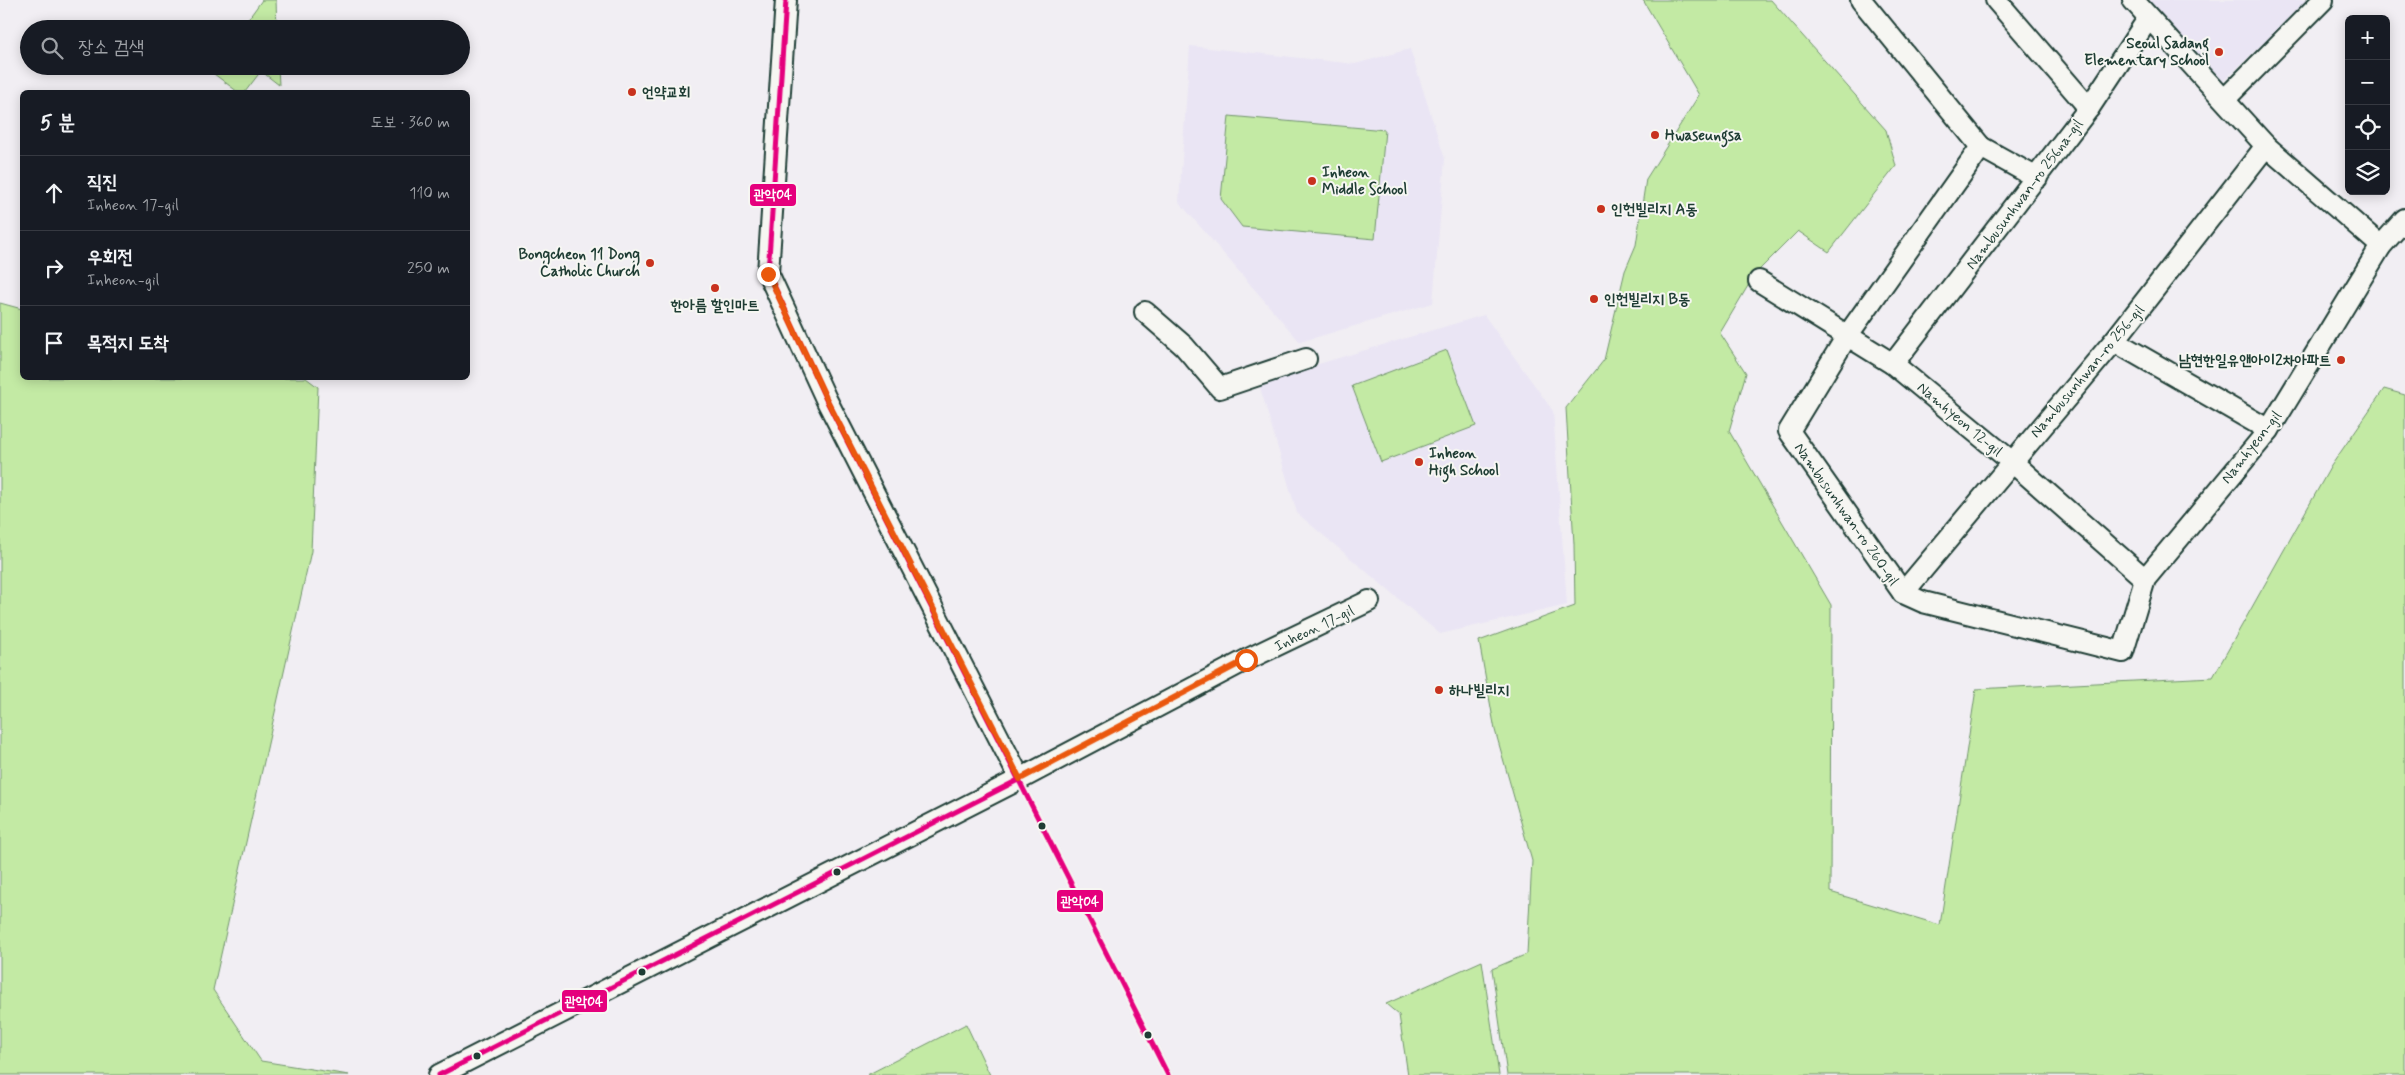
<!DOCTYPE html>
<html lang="ko">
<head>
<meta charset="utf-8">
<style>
	:root { --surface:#171b24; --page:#20242c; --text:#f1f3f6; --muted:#9ea1a6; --line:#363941 }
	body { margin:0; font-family:Mynerve,"Poor Story",sans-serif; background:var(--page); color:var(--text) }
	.controls { position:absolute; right:15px; top:15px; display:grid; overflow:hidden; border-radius:8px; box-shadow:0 2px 12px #0003 }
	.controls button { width:45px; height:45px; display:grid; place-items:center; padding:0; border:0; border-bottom:1px solid var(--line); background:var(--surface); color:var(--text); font:25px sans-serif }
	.stop { position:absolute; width:15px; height:15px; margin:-11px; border:4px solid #ea580c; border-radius:50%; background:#fff }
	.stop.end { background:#ea580c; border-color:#fff; box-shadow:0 1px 5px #0008 }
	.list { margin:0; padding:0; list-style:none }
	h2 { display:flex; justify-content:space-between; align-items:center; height:65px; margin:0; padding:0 20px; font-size:21px }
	h2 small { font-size:16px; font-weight:400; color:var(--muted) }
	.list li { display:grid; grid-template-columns:32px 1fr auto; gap:15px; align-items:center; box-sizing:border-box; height:75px; padding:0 20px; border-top:1px solid var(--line) }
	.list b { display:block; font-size:19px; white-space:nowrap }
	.list p { margin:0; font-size:16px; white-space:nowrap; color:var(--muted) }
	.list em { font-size:16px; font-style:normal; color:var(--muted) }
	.icon { flex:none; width:28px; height:28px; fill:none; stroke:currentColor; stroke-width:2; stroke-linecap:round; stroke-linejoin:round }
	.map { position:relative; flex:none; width:2405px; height:1075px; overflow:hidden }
	.search { position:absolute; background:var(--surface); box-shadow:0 2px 12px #0003; left:20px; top:20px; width:450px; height:55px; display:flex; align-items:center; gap:12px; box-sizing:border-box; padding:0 18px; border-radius:28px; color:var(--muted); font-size:19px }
	.panel { position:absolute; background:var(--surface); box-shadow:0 2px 12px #0003; left:20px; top:90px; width:450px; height:290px; border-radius:8px }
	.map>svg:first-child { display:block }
</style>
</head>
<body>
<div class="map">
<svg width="2405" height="1075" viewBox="0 0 2405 1075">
	<rect width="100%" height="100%" fill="#f1eef3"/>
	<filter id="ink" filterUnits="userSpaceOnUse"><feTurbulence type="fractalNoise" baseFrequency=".02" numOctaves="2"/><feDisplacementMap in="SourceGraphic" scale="10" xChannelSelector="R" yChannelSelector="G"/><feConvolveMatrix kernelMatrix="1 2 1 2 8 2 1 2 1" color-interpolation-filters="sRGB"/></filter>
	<g filter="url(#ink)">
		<!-- built -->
		<g fill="#eae5f4">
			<polygon points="2133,0 2309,0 2219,85"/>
			<polygon points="1190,46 1355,64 1410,49 1445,159 1433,303 1300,342 1179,202"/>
			<polygon points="1484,315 1553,411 1567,605 1440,634 1297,513 1259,384 1298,370"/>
		</g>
		<!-- green -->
		<g fill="#c3eaa4" stroke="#71946c">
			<polygon points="262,0 276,0 277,29 241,29"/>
			<polygon points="1643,0 1771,0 1886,130 1896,166 1829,252 1798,231 1755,274 1720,333 1746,373 1729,431 1831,605 1830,892 1940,925 1976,689 2213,677 2331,466 2384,389 2405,395 2405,1075 1507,1075 1492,969 1527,954 1532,861 1495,730 1479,641 1575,606 1574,544 1566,408 1604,360 1625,271 1636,245 1646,179 1699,95"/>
			<polygon points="213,66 278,66 279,85 261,71 245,92 238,92 210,71"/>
			<polygon points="1229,116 1385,130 1375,239 1242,227 1221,199"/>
			<polygon points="0,303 22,309 22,378 306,378 318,387 311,551 213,990 261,1061 349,1075 0,1075"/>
			<polygon points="1447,350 1476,426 1381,462 1352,386"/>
			<polygon points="1482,961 1499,1075 1408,1075 1399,1015 1386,1004"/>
			<polygon points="966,1024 990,1075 867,1075"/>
		</g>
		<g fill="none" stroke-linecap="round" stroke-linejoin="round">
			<defs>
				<g id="minor">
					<polyline points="786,0 768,273 826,399 1020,779"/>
					<polyline points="1861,0 1981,147 1847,336 1789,431 1903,593 1923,602 2123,652 2145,579 2269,430 2381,246 2405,219"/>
					<polyline points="1996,0 2089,108"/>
					<polyline points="2133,0 2266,146 2381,246"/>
					<polyline points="2225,99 2323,0"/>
					<polyline points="1981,147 2037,178"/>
					<polyline points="1759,281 1893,364 2011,461 2145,579"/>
					<polyline points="1145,312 1184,346 1220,388 1306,359"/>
					<polyline points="2114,341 2269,430"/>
					<polyline points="1893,364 2089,108 2148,19"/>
					<polyline points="1903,593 2114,341 2266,146"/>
					<polyline points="439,1075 1020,779 1246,660 1369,601"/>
				</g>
			</defs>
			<!-- minor casing -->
			<use href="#minor" stroke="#1f3d34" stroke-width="24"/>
			<!-- minor -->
			<use href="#minor" stroke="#f6f6f2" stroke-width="20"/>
			<defs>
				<g id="bus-1">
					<polyline points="786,0 768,273 826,399 1168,1075"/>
					<polyline points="439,1075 1020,779"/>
				</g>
			</defs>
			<!-- bus-1 casing -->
			<use href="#bus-1" stroke="#f6f6f2" stroke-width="9"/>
			<!-- bus-1 -->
			<use href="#bus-1" stroke="#e5007d" stroke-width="5"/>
		</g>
	</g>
	<g fill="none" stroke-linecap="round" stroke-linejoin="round" filter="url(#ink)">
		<!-- route -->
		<polyline stroke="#ea580c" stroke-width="6" points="768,274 826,398 1020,779 1246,660"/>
	</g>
	<!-- markers -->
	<g fill="#c8321e" stroke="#f6f6f2" stroke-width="2">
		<circle cx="2219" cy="52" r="5"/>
		<circle cx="632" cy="92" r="5"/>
		<circle cx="1655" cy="135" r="5"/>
		<circle cx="1312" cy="181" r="5"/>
		<circle cx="1601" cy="209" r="5"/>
		<circle cx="650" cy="263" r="5"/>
		<circle cx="715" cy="288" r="5"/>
		<circle cx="1594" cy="299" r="5"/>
		<circle cx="2341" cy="360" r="5"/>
		<circle cx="1419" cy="462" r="5"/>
		<circle cx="1439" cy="690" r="5"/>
	</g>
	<g fill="#1f3d34" stroke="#f6f6f2" stroke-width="2">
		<circle cx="1042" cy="826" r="4.5"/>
		<circle cx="837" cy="872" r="4.5"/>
		<circle cx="642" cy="972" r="4.5"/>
		<circle cx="1148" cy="1035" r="4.5"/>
		<circle cx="477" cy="1056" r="4.5"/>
	</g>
	<g text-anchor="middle" stroke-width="4" stroke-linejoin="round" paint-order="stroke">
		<!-- poi labels -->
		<g font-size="15" font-weight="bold" fill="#1f3d34" stroke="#f6f6f2" text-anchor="start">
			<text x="2209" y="48" text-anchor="end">Seoul Sadang<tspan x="2209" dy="17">Elementary School</tspan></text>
			<text x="642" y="97">언약교회</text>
			<text x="1665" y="140">Hwaseungsa</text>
			<text x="1322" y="177">Inheon<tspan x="1322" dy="17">Middle School</tspan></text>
			<text x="1611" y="214">인헌빌리지 A동</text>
			<text x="640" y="259" text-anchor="end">Bongcheon 11 Dong<tspan x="640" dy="17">Catholic Church</tspan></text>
			<text x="1604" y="304">인헌빌리지 B동</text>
			<text x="715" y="310" text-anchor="middle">한아름 할인마트</text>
			<text x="2331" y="365" text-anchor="end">남현한일유앤아이2차아파트</text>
			<text x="1429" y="458">Inheon<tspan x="1429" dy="17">High School</tspan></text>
			<text x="1449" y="695">하나빌리지</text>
		</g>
		<!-- street labels -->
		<g font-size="15" fill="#1f3d34" stroke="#f6f6f2">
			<text transform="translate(2024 194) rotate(-53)" y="5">Nambusunhwan-ro 256na-gil</text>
			<text transform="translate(2087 371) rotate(-50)" y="5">Nambusunhwan-ro 256-gil</text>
			<text transform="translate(1960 419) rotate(40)" y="5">Namhyeon 12-gil</text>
			<text transform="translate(2251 447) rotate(-52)" y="5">Namhyeon-gil</text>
			<text transform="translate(1847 514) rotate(55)" y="5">Nambusunhwan-ro 260-gil</text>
			<text transform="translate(1314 628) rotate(-26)" y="5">Inheon 17-gil</text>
		</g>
	</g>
	<g stroke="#f6f6f2" stroke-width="2">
		<rect x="749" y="183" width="48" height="24" rx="5" fill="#e5007d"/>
		<rect x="1056" y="889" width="48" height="24" rx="5" fill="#e5007d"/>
		<rect x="561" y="989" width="47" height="24" rx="5" fill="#e5007d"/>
	</g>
	<g font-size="14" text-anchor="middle" font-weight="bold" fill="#fff">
		<text x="773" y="199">관악04</text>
		<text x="1080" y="906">관악04</text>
		<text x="584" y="1006">관악04</text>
	</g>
</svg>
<div class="controls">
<button>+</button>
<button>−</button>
<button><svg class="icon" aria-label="locate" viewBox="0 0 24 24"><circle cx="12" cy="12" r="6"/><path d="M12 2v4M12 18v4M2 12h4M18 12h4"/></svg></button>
<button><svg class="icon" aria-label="layers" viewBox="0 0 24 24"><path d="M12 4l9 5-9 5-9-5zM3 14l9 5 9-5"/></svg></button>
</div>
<div class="stop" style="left:1246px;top:660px"></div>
<div class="stop end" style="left:768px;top:274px"></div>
<div class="search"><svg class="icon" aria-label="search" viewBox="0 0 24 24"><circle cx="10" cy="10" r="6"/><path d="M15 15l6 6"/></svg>장소 검색</div>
<section class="panel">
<h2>5 분<small>도보 · 360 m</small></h2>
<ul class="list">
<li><svg class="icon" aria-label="ahead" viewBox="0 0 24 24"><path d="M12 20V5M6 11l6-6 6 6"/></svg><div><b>직진</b><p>Inheon 17-gil</p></div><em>110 m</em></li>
<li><svg class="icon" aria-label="right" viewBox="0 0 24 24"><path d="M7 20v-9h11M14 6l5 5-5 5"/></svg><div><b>우회전</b><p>Inheon-gil</p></div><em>250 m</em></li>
<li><svg class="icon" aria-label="arrive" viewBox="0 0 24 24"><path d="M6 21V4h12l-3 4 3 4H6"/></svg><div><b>목적지 도착</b></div></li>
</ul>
</section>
</div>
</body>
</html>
